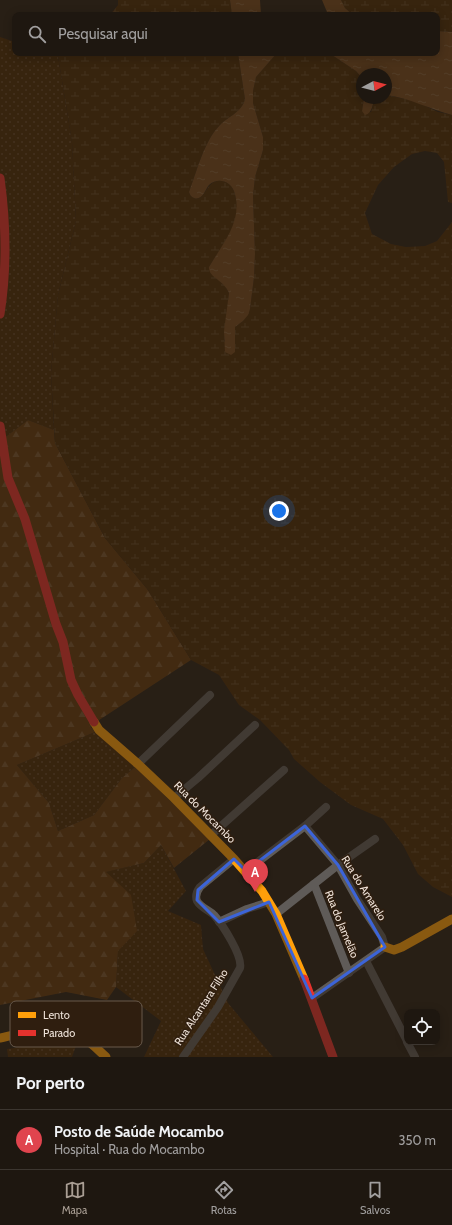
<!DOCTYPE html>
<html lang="pt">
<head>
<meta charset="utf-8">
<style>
	:root { --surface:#1e1710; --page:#2b241e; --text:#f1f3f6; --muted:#a19f9f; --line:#3c3630; --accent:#a99e94 }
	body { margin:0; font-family:Cabin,sans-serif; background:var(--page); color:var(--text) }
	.controls { position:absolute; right:12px; bottom:12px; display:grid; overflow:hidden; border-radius:8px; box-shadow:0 2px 10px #0003 }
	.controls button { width:36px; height:36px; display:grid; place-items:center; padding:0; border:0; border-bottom:1px solid var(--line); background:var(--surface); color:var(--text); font:20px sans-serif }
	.compass { position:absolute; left:356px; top:68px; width:36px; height:36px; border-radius:50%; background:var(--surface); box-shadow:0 2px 10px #0003; rotate:83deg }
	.you { position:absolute; left:279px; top:511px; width:14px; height:14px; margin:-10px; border:3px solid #fff; border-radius:50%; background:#1a73e8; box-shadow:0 0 0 6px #1a73e833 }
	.badge { display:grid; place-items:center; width:26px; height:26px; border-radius:50%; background:var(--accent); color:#fff; font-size:13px; font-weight:700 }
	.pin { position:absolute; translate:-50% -33px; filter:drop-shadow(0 1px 2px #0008) }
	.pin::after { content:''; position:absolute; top:21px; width:14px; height:12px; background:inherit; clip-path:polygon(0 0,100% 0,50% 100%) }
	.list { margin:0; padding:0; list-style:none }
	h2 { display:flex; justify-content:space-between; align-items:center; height:52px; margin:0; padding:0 16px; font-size:17px }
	h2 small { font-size:13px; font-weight:400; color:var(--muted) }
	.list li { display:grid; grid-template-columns:26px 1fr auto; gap:12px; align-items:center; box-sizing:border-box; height:60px; padding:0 16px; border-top:1px solid var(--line) }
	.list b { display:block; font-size:15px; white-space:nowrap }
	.list p { margin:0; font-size:13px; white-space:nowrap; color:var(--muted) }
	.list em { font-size:13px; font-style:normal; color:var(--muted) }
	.icon { flex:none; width:22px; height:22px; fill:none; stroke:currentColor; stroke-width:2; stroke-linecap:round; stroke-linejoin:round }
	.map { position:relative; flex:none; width:452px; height:1057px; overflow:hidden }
	.search { position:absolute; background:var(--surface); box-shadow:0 2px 10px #0003; left:12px; right:12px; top:12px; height:44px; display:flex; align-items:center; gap:10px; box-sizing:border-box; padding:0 14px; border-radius:8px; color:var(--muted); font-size:15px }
	.sheet { height:112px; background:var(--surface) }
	nav { display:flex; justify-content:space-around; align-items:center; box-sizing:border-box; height:56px; border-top:1px solid var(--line); background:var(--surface); font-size:11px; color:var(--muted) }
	nav a { display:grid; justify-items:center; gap:2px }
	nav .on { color:var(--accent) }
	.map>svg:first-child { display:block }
</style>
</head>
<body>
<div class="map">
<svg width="452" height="1057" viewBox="0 0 452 1057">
	<defs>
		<pattern id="grass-dots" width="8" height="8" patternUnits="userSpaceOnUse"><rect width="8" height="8" fill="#4b2a06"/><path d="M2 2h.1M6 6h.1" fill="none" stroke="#65492a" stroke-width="1.8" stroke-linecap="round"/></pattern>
		<pattern id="forest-firs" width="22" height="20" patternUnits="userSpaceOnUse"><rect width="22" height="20" fill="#62390d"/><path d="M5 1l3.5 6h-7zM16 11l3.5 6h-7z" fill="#795530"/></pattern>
		<pattern id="wetland-marsh" width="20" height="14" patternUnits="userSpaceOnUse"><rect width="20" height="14" fill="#4b2a06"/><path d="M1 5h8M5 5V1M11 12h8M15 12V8" fill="none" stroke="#65492a"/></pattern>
		<pattern id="water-ripples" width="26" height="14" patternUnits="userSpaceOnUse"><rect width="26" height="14" fill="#73481d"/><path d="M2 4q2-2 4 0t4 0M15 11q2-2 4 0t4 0" fill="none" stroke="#87623d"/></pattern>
	</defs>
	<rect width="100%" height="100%" fill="#281f16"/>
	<!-- grass -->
	<g fill="url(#grass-dots)">
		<polygon points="0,37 15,42 15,53 52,53 58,56 72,142 76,221 58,295 51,373 54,430 28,420 0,441"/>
		<polygon points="95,732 135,767 122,778 94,815 58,831 49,803 17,765"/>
		<polygon points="161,845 186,891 168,911 201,925 203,949 228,1003 273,1057 144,1057 161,1021 116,987 118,951 105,872 144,863"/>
		<polygon points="65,1041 77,1043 72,1057 8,1057 7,1049"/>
	</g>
	<!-- forest -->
	<polygon fill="url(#forest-firs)" points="28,420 54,430 55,443 105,538 148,590 191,660 90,726 95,732 17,765 49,803 58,831 94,815 122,778 135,767 210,839 174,868 161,845 144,863 106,872 131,895 137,931 118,951 116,987 107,1000 66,992 0,1005 0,441"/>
	<!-- wetland -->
	<g fill="url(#wetland-marsh)">
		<polygon points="118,0 230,0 232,15 110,15 118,5"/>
		<polygon points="341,0 452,0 452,32 437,31 437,15 353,15 345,8"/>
		<path d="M64,53h174l7,46c-3,13 -16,17 -25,26 -16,16 -23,46 -31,67 1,3 2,5 5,6 8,3 11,-8 16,-13 8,-8 20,-4 24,6 2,7 4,14 3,22 -2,17 -19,39 -28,54 0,10 15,13 20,26l-5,48 11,11v-25l8,-6 7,-12 4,-32 1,-23 -2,-58 2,-19 8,-27v-13l-10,-34v-12l3,-14 21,-24h52l27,18 6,7v20h2l-2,13 9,1 4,-14h11v-3l29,6 23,11 14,3v88l-4,-1 -4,-40 -7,-9 -12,-2 -13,3 -18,13 -16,18 -13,28 7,21 19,10 15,3 19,-1 12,-5 15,-19v675l-19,-10 -15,-13 -15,-29 -20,-26 -32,-14 -31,-23 -26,-23 -5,-9 -29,-30 -21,-15 -20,-30 -28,-15 -43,-70 -43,-52 -50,-95 -4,-70 7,-78 18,-74 -4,-79 -14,-86z"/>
	</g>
	<!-- water -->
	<g fill="url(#water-ripples)">
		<polygon points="230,0 260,0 261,15 232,15"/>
		<polygon points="322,0 341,0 345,8 353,15 326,15 327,12"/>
		<path d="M437,31l15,1v83c-23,-6 -42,-17 -66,-20v-21h-24v4l-6,-7 -27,-18h108z"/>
		<path d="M238,53h39l-21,24 -3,14v12l10,34v13l-8,27 -2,19 2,58 -1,23 -4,32 -2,6 -5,6 -8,6v25l-4,3 -6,-3 -1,-21 5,-38c-5,-13 -21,-16 -20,-26 14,-24 35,-47 25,-76 -4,-10 -16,-14 -25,-6 -4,5 -7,16 -15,13 -3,-1 -4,-3 -5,-6 8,-21 15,-51 31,-67 9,-9 22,-13 25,-26z"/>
		<path d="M364,98h11c-3,6 -2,15 -10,17l-3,-4z"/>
	</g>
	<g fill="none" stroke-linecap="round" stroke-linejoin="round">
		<!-- street -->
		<g stroke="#5f5b58" stroke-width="8">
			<polyline points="138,764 210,695"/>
			<polyline points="174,798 198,778 255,725"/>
			<polyline points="305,826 338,865 357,899 382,937 385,947 312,998"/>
			<polyline points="211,835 284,770"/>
			<polyline points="246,871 305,826 326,807"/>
			<polyline points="314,884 349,973"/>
			<polyline points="276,914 338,865 375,839"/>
			<polyline points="219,922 247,909 269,902"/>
			<polyline points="366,961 407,1041"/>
			<polyline points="407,1042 415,1057"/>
			<path d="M183,1057l35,-50 22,-39c3,-12 -18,-44 -26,-53 -5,-5 -13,-7 -17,-14 -2,-5 0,-10 3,-14l34,-28"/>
		</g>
		<!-- slow -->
		<g stroke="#ff9f0a" stroke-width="9">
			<polyline points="94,722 99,730 138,764 174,798 234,859 262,891 276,914 304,979"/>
			<polyline points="385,947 394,950 402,947 452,919"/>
			<path d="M0,1038c27,-6 56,-15 82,-1 9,5 16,13 24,20"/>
		</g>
		<!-- jam -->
		<g stroke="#e5322d" stroke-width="9">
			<path d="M0,178c6,44 7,92 0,136"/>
			<polyline points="0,426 8,478 25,519 56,624 63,642 71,680 78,695 94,722"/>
			<polyline points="304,979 333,1057"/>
		</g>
	</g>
	<!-- marked area -->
	<path d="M0 0H452V1057H0ZM305,826l33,39 47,82 -73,51 -43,-96 -50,20 -22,-22 1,-10 36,-31 12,12z" fill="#281f16" fill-opacity=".55" fill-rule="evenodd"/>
	<path fill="none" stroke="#3c64d8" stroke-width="3" stroke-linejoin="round" d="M305,826l33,39 47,82 -73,51 -43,-96 -50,20 -22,-22 1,-10 36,-31 12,12z"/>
	<g text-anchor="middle" stroke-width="3" stroke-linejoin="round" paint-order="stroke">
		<!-- street labels -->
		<g font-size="11" fill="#eee2d8" stroke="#2f1e0f">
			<text transform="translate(205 812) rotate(45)" y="4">Rua do Mocambo</text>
			<text transform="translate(364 888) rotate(58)" y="4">Rua do Amarelo</text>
			<text transform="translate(342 924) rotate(68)" y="4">Rua do Jamelão</text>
			<text transform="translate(201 1007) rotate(-57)" y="4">Rua Alcantara Filho</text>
		</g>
	</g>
	<!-- legend -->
	<rect x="10" y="1001" width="132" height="46" rx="6" fill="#2f1e0f" stroke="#68594b" stroke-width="1"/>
	<rect x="18" y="1012" width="18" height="6" fill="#ff9f0a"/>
	<rect x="18" y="1030" width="18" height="6" fill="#e5322d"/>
	<g font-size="11" fill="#eee2d8">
		<text x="43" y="1019">Lento</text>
		<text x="43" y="1037">Parado</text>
	</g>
</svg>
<div class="controls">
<button><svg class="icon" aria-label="locate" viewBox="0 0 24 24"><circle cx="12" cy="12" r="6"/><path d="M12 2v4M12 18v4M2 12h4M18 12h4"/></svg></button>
</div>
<svg class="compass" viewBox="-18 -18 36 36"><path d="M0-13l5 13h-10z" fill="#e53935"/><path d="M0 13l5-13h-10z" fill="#a19f9f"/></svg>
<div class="you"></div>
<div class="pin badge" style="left:255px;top:892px;background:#e0444e">A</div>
<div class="search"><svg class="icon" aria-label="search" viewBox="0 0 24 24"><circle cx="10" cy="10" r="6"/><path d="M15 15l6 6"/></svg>Pesquisar aqui</div>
</div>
<section class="sheet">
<h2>Por perto<small></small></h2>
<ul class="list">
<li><span class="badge" style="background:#e0444e">A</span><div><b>Posto de Saúde Mocambo</b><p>Hospital · Rua do Mocambo</p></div><em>350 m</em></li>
</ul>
</section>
<nav>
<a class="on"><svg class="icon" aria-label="map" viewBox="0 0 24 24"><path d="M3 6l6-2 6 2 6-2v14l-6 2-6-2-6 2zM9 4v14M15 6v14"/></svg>Mapa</a>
<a><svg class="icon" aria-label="directions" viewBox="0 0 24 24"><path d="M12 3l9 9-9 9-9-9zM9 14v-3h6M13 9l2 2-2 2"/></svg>Rotas</a>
<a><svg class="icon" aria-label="saved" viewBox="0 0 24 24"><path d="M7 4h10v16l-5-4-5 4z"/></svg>Salvos</a>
</nav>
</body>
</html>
